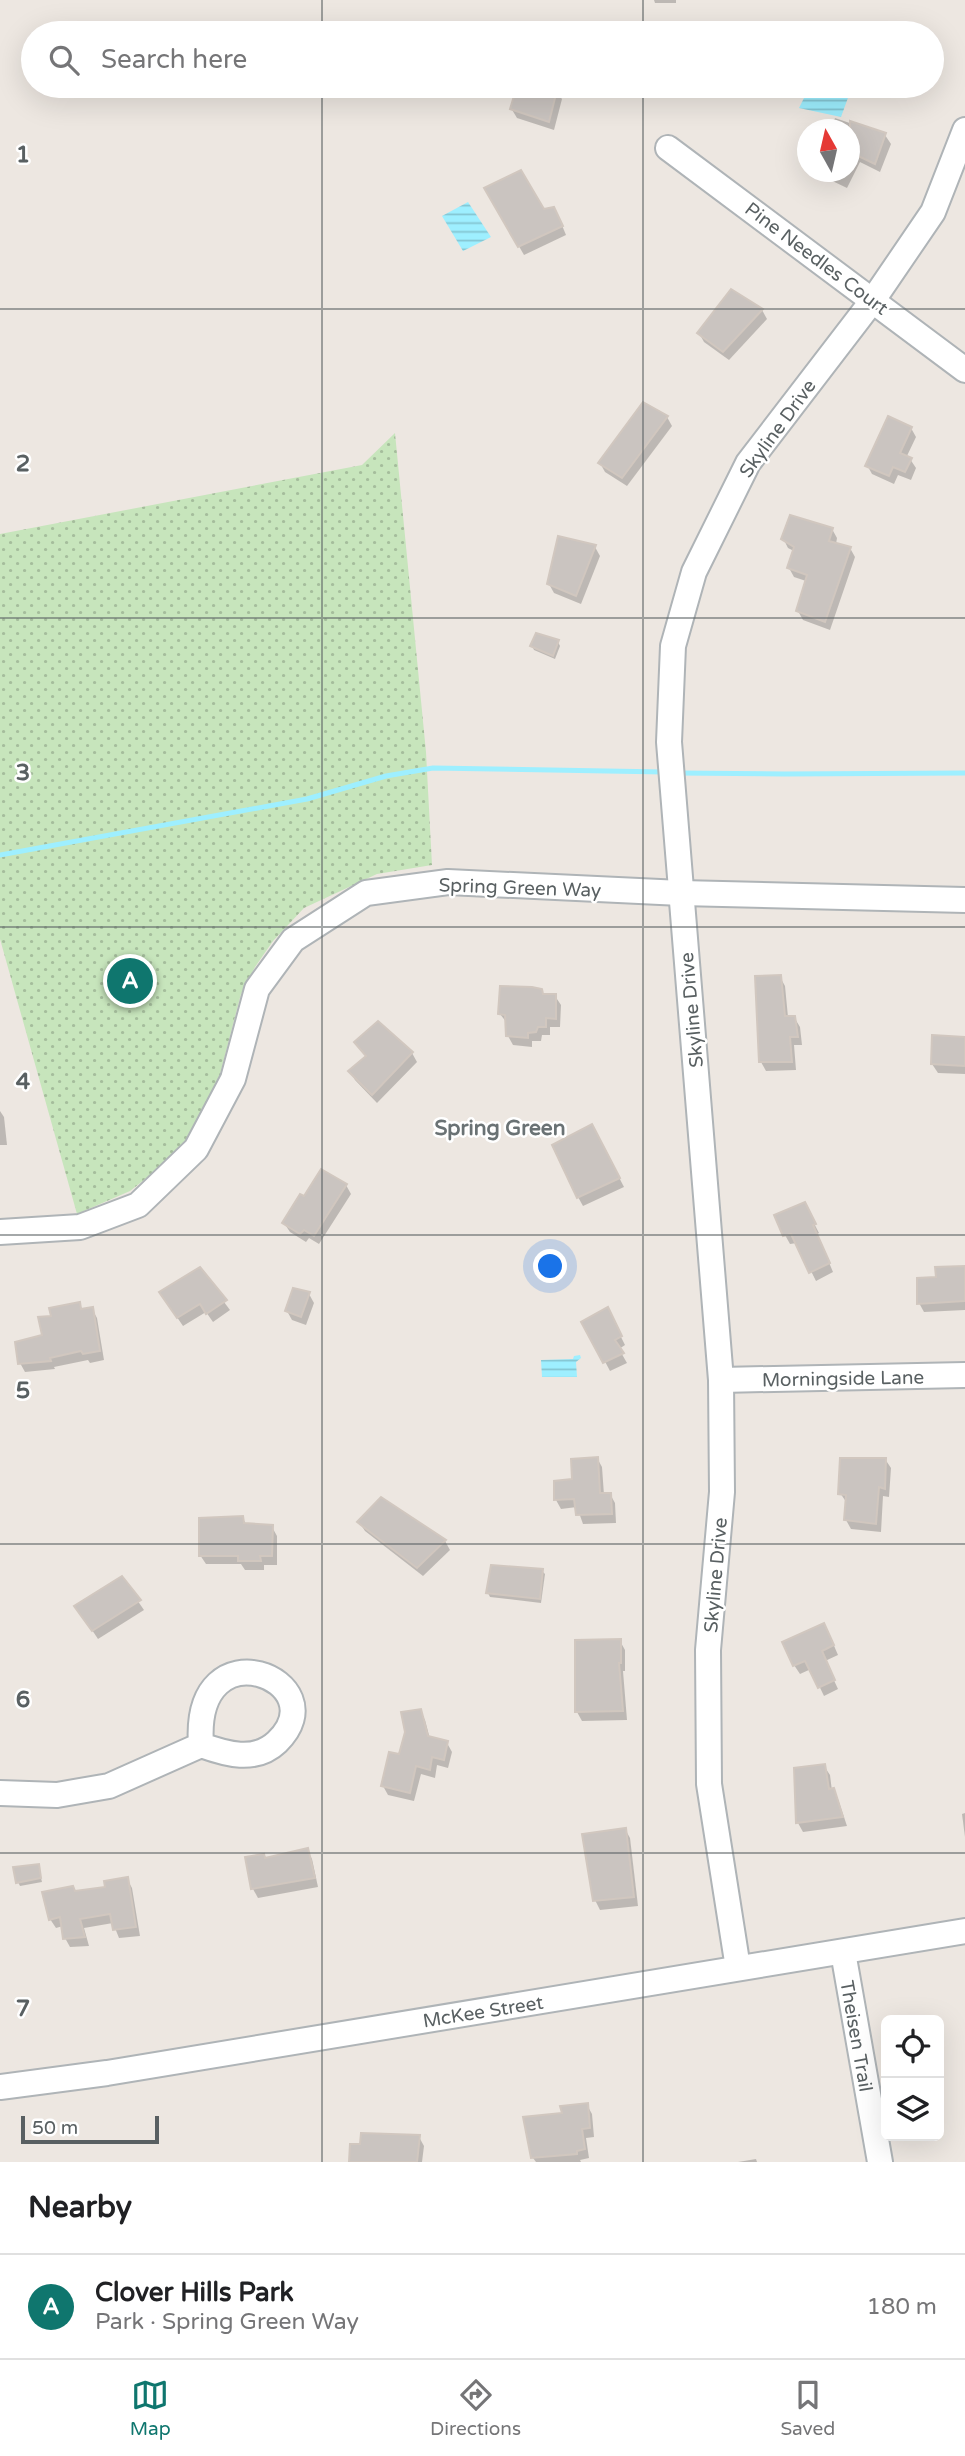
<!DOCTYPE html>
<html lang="en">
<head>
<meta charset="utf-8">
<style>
	:root { --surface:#fff; --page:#f6f6f6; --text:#202124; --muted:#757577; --line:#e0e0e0; --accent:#0f766e }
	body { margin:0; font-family:"Varela Round",sans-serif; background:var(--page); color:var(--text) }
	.controls { position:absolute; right:21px; bottom:21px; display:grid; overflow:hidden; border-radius:10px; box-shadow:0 7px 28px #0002 }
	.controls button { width:63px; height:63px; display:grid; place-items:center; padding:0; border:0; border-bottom:2px solid var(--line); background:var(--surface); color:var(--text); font:35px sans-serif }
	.compass { position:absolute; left:797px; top:119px; width:63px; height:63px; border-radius:50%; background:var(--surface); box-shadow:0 7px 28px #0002; rotate:352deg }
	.scale { position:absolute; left:21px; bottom:18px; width:138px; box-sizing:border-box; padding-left:7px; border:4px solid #596062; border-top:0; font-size:19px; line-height:24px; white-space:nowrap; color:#596062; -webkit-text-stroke:5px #fff; paint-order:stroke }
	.you { position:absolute; left:551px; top:1267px; width:24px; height:24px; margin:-18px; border:5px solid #fff; border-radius:50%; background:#1a73e8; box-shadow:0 0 0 10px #1a73e833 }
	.badge { display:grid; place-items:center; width:46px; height:46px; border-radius:50%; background:var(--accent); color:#fff; font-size:23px; font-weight:700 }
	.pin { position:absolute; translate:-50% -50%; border:4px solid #fff; box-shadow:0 2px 7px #0006 }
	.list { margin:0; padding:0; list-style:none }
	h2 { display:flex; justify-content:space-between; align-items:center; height:91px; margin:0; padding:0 28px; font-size:30px }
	h2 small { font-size:23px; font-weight:400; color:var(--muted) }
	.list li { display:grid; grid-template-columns:46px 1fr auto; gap:21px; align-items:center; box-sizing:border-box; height:105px; padding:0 28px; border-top:2px solid var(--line) }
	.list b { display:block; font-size:26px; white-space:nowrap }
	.list p { margin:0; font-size:23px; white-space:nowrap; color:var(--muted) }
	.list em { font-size:23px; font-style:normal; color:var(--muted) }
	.icon { flex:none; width:38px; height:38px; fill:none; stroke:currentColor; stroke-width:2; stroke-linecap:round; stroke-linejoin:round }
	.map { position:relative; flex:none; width:965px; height:2162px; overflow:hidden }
	.search { position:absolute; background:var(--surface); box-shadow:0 7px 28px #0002; left:21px; right:21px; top:21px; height:77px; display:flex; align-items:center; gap:18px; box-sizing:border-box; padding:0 24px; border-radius:38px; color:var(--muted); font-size:26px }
	.sheet { height:196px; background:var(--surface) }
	nav { display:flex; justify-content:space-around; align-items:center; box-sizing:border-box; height:98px; border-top:2px solid var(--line); background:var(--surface); font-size:19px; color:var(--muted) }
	nav a { display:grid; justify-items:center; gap:4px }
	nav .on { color:var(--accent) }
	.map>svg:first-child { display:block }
</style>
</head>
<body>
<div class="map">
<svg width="965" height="2162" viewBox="0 0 965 2162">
	<defs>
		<pattern id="grass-dots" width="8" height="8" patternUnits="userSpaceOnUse" patternTransform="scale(1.75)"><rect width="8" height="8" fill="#c7e5bc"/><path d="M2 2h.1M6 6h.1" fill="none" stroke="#a5bd9c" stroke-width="1.8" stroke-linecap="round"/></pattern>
		<pattern id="water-rules" width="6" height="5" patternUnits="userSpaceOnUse" patternTransform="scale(1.75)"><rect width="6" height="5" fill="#9eefff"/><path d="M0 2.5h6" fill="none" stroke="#84c5d2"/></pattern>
	</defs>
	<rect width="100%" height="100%" fill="#ede7e1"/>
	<!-- grass -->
	<polygon fill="url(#grass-dots)" points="395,433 426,752 432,865 377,874 304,908 273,941 255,967 241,994 219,1078 193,1131 181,1147 163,1165 130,1191 77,1214 0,939 0,534 362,465"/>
	<!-- water -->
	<g fill="url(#water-rules)">
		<polygon points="810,86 826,86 849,95 841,117 799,108"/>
		<polygon points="468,202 491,237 463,251 442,216"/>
		<polygon points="580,1355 581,1358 576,1362 577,1377 542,1377 541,1360 573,1359 574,1356"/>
	</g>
	<!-- shadow -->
	<g fill="#0003">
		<polygon points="654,0 676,0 676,3 655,3"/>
		<polygon points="519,86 554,86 553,88 562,99 554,130 517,118 511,108"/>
		<polygon points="835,118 885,135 891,144 880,172 860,162 847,188 822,176 819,172 850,172 850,130 831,130"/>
		<polygon points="486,189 559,218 566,235 524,255"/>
		<polygon points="732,291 762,310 767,319 729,360 704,342 699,333"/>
		<polygon points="667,417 672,426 627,486 605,472 600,463"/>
		<polygon points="911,428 916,437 906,458 910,459 916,468 911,480 898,475 894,484 872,474 867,465"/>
		<polygon points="832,529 837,538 836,544 850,548 855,557 830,630 803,620 798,611 806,581 794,577 789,568 794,551 788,548 783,538"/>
		<polygon points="595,547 600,556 581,604 554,593 549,584"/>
		<polygon points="558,642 560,646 555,659 534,650 532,646"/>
		<polygon points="780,977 785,986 788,1017 794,1017 800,1027 802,1045 794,1045 796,1070 766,1071 761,1062"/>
		<polygon points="541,990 544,996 555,996 561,1005 560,1027 550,1027 550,1035 542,1035 541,1041 532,1041 532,1047 513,1045 508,1036 507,1023 500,1014"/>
		<polygon points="965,1039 965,1074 938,1073 932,1064"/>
		<polygon points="356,1042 412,1053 417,1062 377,1103 355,1080 350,1071 367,1057"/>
		<polygon points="0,1111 4,1117 7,1145 0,1145"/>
		<polygon points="597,1135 624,1187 583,1206 578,1197"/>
		<polygon points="346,1185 351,1194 319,1244 309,1238 306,1242 290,1232 284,1223 305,1198"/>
		<polygon points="804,1204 819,1233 817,1234 833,1272 816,1281 797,1243 790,1244 785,1235"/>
		<polygon points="965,1268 965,1310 924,1312 919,1303 937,1279"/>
		<polygon points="200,1270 230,1310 213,1322 206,1312 183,1326 166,1301"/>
		<polygon points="309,1294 314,1303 306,1325 292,1320 287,1311"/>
		<polygon points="79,1304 83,1311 92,1309 97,1318 104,1360 90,1363 88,1360 54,1367 55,1369 25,1372 20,1363 44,1336 53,1318"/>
		<polygon points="612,1319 625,1345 619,1349 627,1363 610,1371 584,1322"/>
		<polygon points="597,1458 602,1467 604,1495 610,1494 615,1503 616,1523 583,1524 577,1507 561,1509 556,1500"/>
		<polygon points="885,1459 891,1468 889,1497 883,1496 881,1532 851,1529 846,1520 847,1503 840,1493"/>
		<polygon points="381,1499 445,1541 450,1550 423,1576 365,1531 359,1522"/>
		<polygon points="242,1518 247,1525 272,1527 277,1536 277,1565 264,1565 264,1570 245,1570 241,1564 206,1564 200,1555"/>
		<polygon points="542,1571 545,1574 541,1603 490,1597 488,1593"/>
		<polygon points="122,1578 144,1610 98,1639 82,1615"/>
		<polygon points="829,1634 838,1655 825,1661 838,1689 824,1696 811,1669 800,1674 794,1665"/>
		<polygon points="620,1641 625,1650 625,1671 623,1671 627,1720 582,1721 577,1712"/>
		<polygon points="420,1711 425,1720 430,1739 447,1743 452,1752 448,1768 437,1765 435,1778 421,1774 414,1801 388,1795 383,1786 401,1756"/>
		<polygon points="824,1766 830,1775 832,1791 838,1799 847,1826 803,1832 798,1823"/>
		<polygon points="965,1813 965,1837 962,1814"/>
		<polygon points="625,1829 630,1838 638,1906 600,1910 595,1900"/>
		<polygon points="307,1850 312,1859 318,1887 258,1898 253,1889 265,1859"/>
		<polygon points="38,1866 42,1882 20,1886 18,1882"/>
		<polygon points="127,1879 132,1888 140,1936 119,1938 113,1923 84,1928 89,1946 70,1947 65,1938 63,1926 56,1928 50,1919 74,1892 107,1888"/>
		<polygon points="587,2105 592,2114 594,2137 586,2138 589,2158 580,2160 581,2162 536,2162 533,2158 564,2115"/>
		<polygon points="419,2137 424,2146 422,2162 351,2162"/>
		<polygon points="756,2159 757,2162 738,2162"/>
	</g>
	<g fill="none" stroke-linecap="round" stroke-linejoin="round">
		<!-- stream -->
		<g stroke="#9eefff" stroke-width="5">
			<polyline points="678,773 784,774 965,773"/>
			<polyline points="0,855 307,799 386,776 433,768 664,772"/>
		</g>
	</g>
	<!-- building -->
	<g fill="#cac4c0" stroke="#d1c7bf" stroke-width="2">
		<polygon points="517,86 558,86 549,122 510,109"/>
		<polygon points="850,121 886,133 875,164 850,152"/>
		<polygon points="521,170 544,209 554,207 563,226 518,247 484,188"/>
		<polygon points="731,289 763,309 723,352 697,333"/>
		<polygon points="643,402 668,416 622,478 598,463"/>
		<polygon points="888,416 912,427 900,453 912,458 905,472 893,467 889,476 865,466"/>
		<polygon points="790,515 833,528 829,541 851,547 825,622 796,611 807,575 787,568 794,547 781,539"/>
		<polygon points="558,536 596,545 576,596 547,584"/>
		<polygon points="536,633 559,640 553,656 530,646"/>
		<polygon points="781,975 785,1016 795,1016 798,1037 790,1037 792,1062 759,1062 755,976"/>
		<polygon points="500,986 532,987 542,989 543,994 556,994 556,1019 546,1018 546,1027 538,1027 536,1032 528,1033 528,1038 506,1036 505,1015 498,1014"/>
		<polygon points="378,1021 413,1052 372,1095 348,1071 366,1056 354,1042"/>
		<polygon points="932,1035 965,1037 965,1066 931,1064"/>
		<polygon points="592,1124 620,1178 577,1198 552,1145"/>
		<polygon points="321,1169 347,1184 314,1236 304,1230 300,1234 282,1223 300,1194 304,1196"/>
		<polygon points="805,1202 816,1224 813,1225 830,1263 809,1273 791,1234 783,1236 774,1215"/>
		<polygon points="965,1266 965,1301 917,1304 917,1278 936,1277 935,1267"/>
		<polygon points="200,1267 227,1300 206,1314 200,1304 177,1318 159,1292"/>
		<polygon points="293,1288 310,1292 301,1317 285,1311"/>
		<polygon points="80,1302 81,1309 93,1307 100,1351 83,1354 81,1351 50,1358 51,1361 18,1364 15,1342 42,1335 38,1317 51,1316 49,1308"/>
		<polygon points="608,1307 622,1336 615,1340 624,1353 603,1363 581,1322"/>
		<polygon points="598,1457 600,1493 611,1493 612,1514 576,1515 574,1499 554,1500 554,1481 572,1479 571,1459"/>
		<polygon points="840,1458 886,1458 885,1489 879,1487 876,1524 844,1520 846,1495 838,1494"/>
		<polygon points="381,1497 446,1540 417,1568 357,1522"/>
		<polygon points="243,1516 244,1523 273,1525 272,1556 260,1556 261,1561 238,1561 238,1556 199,1556 199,1518"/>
		<polygon points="491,1565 543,1569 540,1599 486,1593"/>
		<polygon points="122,1576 141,1600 92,1631 74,1606"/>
		<polygon points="824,1623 834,1645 822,1651 835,1680 818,1688 805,1661 793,1666 782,1642"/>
		<polygon points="621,1639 621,1663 619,1663 623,1711 575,1712 575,1640"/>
		<polygon points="421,1709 428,1736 448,1741 444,1760 432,1757 430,1770 416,1766 410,1793 381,1786 389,1752 399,1754 405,1732 401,1712"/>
		<polygon points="825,1764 829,1789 834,1788 843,1817 796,1823 794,1768"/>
		<polygon points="626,1828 634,1897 593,1901 582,1834"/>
		<polygon points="308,1848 315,1878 251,1889 245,1857 264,1854 265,1858"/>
		<polygon points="39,1864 41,1878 16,1883 13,1867"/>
		<polygon points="128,1877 136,1927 113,1930 110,1914 80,1919 85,1937 63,1939 60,1917 49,1920 42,1892 73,1886 75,1891 105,1887 104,1881"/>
		<polygon points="588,2103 590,2128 582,2129 585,2149 577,2151 577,2154 531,2158 523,2117 562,2113 560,2106"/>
		<polygon points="361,2133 420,2135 417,2162 349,2162 350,2144 360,2144"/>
	</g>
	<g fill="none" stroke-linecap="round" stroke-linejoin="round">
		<defs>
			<g id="minor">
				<polyline points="668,148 965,370"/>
				<polyline points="0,1232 80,1227 138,1205 196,1149 233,1079 257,989 293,940 366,893 448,882 681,893 965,900"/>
				<polyline points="721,1380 965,1375"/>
				<path d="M0,1793l57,2 52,-9 92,-41c25,9 54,18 76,-3 63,-61 -85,-121 -76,3"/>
				<polyline points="843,1952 880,2162"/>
				<polyline points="738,1968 709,1784 708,1650 722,1492 721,1380 669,742 673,646 694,572 748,463 873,300 933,212 965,130"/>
				<polyline points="0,2087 107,2073 965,1931"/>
			</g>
		</defs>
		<!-- minor casing -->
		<use href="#minor" stroke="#afb4b7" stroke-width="28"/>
		<!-- minor -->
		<use href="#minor" stroke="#fff" stroke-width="24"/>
	</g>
	<!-- grid -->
	<path fill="none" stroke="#596062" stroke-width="2" stroke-opacity="0.55" d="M322,0v33M643,0v33M322,86v2076M643,86v2076M0,309h965M0,618h965M0,927h965M0,1235h965M0,1544h965M0,1853h965"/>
	<g text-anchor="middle" stroke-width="5" stroke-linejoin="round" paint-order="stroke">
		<!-- street labels -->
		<g font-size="19" fill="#596062" stroke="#fff">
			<text transform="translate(817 258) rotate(37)" y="7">Pine Needles Court</text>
			<text transform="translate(777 428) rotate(-54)" y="7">Skyline Drive</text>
			<text transform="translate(520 887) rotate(2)" y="7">Spring Green Way</text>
			<text transform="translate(691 1010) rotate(-95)" y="7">Skyline Drive</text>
			<text transform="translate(843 1378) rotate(-1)" y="7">Morningside Lane</text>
			<text transform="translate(715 1575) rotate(-85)" y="7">Skyline Drive</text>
			<text transform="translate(483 2011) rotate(-9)" y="7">McKee Street</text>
			<text transform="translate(857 2036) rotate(80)" y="7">Theisen Trail</text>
		</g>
		<!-- neighbourhood labels -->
		<g font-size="21" font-weight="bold" fill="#6a7274" stroke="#fff">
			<text x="500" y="1135">Spring Green</text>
		</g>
	</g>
	<g font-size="23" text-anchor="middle" font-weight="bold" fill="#596062" stroke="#fff" stroke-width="5" stroke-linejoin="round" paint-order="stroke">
		<text x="23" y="162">1</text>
		<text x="23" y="471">2</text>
		<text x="23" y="780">3</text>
		<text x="23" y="1089">4</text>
		<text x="23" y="1398">5</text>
		<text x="23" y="1707">6</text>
		<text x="23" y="2016">7</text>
	</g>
</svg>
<div class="controls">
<button><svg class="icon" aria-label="locate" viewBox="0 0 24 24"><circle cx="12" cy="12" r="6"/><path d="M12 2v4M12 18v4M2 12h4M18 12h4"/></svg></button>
<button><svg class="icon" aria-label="layers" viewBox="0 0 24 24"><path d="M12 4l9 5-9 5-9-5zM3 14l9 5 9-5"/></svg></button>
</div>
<svg class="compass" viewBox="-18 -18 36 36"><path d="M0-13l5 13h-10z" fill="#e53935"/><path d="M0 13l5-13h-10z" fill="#757577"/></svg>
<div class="scale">50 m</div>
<div class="you"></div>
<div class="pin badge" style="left:130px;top:981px">A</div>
<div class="search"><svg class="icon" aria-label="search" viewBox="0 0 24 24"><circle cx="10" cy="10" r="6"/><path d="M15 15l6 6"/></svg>Search here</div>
</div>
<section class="sheet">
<h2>Nearby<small></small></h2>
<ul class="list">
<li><span class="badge">A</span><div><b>Clover Hills Park</b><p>Park · Spring Green Way</p></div><em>180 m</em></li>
</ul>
</section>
<nav>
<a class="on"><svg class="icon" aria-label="map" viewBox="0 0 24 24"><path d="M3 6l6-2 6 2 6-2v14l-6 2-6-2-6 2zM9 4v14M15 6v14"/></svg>Map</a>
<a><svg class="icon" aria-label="directions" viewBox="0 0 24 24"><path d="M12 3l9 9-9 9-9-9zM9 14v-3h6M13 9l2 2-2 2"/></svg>Directions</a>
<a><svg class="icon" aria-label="saved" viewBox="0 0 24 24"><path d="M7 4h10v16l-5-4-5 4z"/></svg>Saved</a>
</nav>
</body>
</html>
